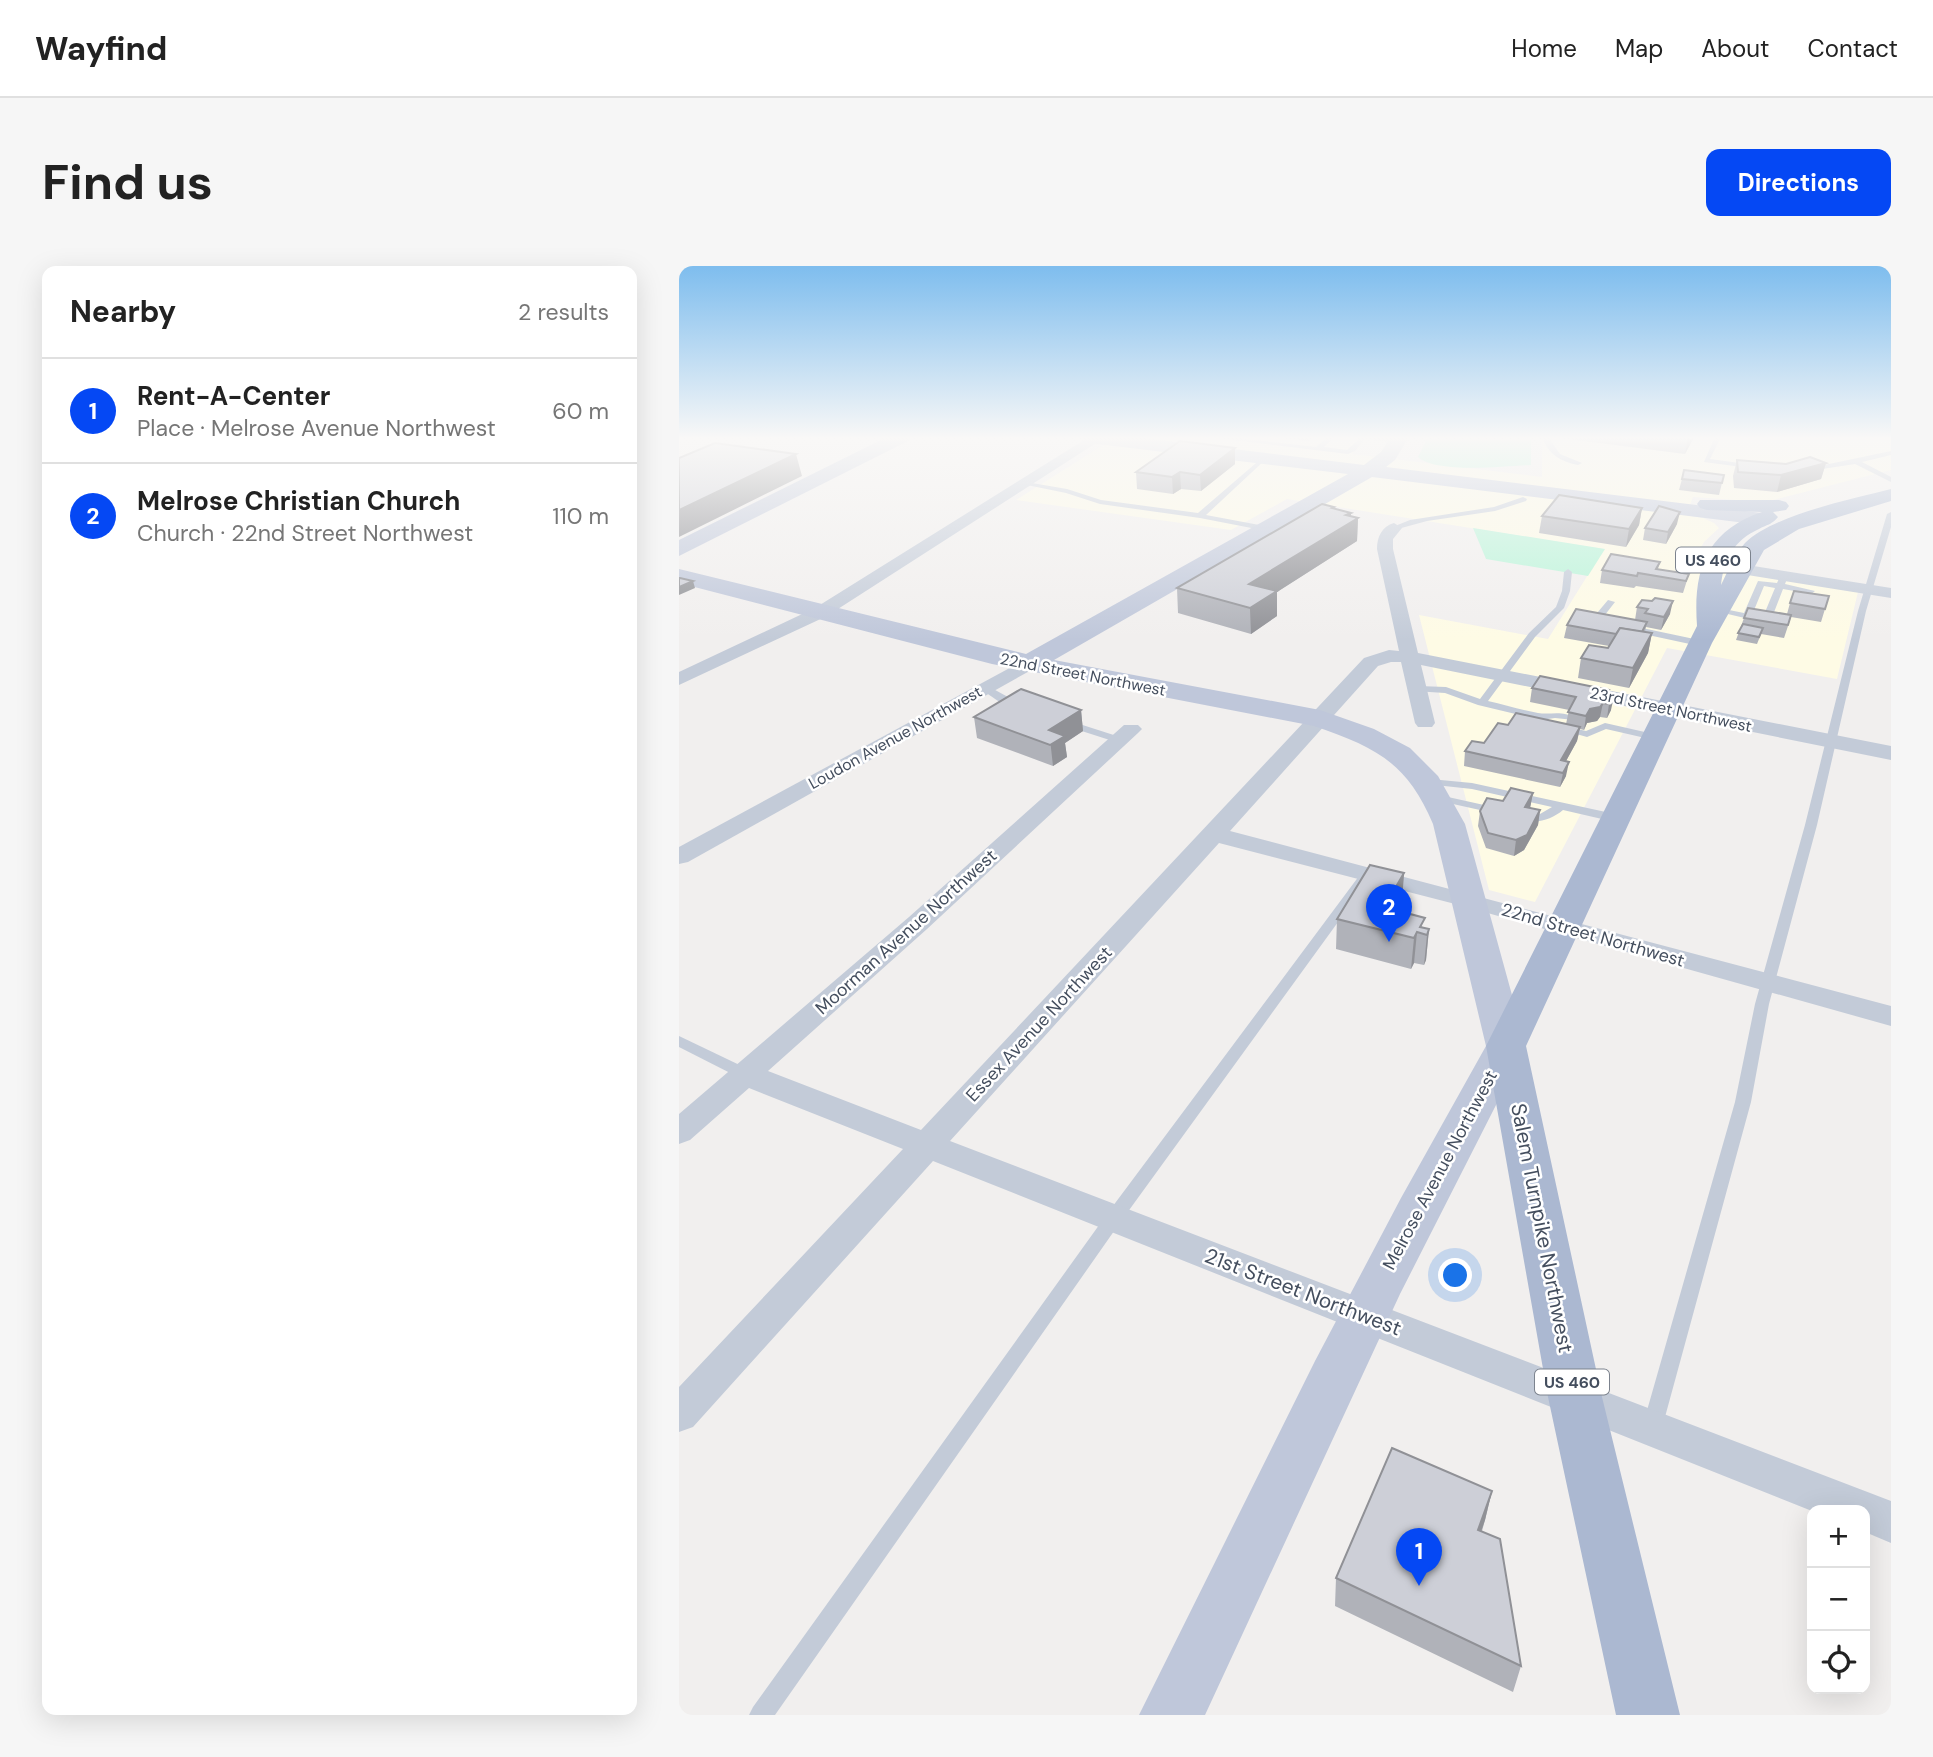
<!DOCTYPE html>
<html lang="en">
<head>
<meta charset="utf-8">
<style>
	:root { --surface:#fff; --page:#f6f6f6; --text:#222; --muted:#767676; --line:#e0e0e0; --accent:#0548f4 }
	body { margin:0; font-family:"DM Sans",sans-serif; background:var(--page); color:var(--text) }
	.controls { position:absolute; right:21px; bottom:21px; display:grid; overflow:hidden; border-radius:14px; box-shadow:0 7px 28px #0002 }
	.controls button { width:63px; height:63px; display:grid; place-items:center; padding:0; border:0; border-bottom:2px solid var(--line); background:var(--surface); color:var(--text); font:35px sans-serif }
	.you { position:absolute; left:777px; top:1010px; width:24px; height:24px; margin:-18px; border:5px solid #fff; border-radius:50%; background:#1a73e8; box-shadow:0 0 0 10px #1a73e833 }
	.badge { display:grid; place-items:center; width:46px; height:46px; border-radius:50%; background:var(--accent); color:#fff; font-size:23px; font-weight:700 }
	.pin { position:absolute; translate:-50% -58px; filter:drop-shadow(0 2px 4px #0008) }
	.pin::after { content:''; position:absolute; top:37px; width:24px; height:21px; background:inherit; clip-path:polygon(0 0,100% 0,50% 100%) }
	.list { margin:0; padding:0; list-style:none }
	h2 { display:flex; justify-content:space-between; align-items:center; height:91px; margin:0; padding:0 28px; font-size:30px }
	h2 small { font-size:23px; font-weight:400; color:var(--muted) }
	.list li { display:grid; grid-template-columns:46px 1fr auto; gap:21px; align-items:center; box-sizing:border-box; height:105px; padding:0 28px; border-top:2px solid var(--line) }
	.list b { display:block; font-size:26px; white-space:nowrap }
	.list p { margin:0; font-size:23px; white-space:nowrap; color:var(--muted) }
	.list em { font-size:23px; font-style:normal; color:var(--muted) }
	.icon { flex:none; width:38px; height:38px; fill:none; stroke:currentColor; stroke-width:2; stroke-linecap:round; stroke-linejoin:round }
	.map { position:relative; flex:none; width:1212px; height:1449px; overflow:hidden; border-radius:14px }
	header { display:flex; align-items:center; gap:42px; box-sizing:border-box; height:98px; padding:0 35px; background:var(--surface); border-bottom:2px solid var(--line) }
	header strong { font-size:33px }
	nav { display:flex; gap:38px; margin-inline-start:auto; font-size:24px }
	.intro { display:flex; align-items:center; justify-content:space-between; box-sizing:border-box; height:168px; padding:0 42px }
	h1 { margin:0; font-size:49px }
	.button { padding:18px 32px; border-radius:14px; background:var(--accent); color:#fff; font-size:24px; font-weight:700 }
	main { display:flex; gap:42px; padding:0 42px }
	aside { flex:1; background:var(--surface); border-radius:14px; box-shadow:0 7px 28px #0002 }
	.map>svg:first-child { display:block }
</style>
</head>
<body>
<header>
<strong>Wayfind</strong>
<nav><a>Home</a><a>Map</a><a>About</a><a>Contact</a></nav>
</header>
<div class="intro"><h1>Find us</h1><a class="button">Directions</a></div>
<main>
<aside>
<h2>Nearby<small>2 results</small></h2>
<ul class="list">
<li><span class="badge">1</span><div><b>Rent-A-Center</b><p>Place · Melrose Avenue Northwest</p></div><em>60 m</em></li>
<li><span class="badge">2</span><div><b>Melrose Christian Church</b><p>Church · 22nd Street Northwest</p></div><em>110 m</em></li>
</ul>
</aside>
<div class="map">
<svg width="1212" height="1449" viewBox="0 0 1212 1449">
	<rect width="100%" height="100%" fill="#f1efee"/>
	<!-- commercial -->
	<polygon fill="#fefbe5" points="437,171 691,171 673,188 863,211 863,171 1212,171 1212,204 1086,236 1014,231 1007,249 1024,252 1035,257 1040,262 1025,276 1012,299 1179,326 1158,413 988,382 856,636 810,624 740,349 869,373 925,283 608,233 552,264 337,234"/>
	<!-- green -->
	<g fill="#b7f4d8">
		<path d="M748,173l104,1v25c-26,1 -94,9 -113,-8z"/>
		<polygon points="794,262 926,283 909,310 807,293"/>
	</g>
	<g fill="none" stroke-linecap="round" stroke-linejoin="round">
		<!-- lane -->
		<g fill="#c3cbd8" fill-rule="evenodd">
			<polygon points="530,171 551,171 637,181 648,171 655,171 645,181 668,184 680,173 679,171 701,171 722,175 719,177 686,173 676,185 669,188"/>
			<path d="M863,171h6l12,17 22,9 -4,2c-18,-4 -29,-10 -36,-28z"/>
			<polygon points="1036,171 1042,171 1031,193 1075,199 1078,203 1025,196"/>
			<polygon points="1212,185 1212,189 1183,196 1212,211 1212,216 1176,198 1130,205 1126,203"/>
			<polygon points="584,191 586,194 527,249 591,261 591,265 588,265 521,252 421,238 387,227 343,218 347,216 388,223 422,234 519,247"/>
			<polygon points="844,231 848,233 847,235 816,245 748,255 715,264 711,262 731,254 815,241"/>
			<polygon points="1212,246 1212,261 1187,345 1138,559 1090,738 1072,836 983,1162 980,1168 973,1171 966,1168 963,1162 1056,836 1076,738 1126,559 1179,345 1208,248"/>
			<path d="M889,303l4,3 -2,19 -6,17 -29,29 -47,64c17,4 33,9 50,12 13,2 25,-3 37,5l-1,2 -19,-2 -14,2 -63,-15 -33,-12 -31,-2v-4l4,-1 28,1 34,12 49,-66 27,-26 6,-16 2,-19z"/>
			<path d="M1105,307l4,3 -3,8 30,7 -4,3 -28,-5 -12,31 -5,3 -51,-12 4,-3 25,5 14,-32 19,2 4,-9zM1085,320l11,2 -12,29 -11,-2z"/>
			<polygon points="929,334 936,336 922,354 926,355 926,359 913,357 913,353"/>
			<polygon points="949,359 1020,374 1025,377 1020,380 946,364 944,362"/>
			<polygon points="307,419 347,441 342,444 322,437 303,424 302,422"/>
			<polygon points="388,454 444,472 445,474 440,477 384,459 383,457"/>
			<polygon points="926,457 979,469 980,471 975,474 927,463 908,471 876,462 881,459 907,465"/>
			<path d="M751,513l42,4 143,31 6,4 -6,4 -52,-12c-12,10 -30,16 -44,7l2,-2 19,-1 12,-7 -80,-18 -46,-5v-4z"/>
			<polygon points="760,529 823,543 825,545 819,548 756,534 754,532"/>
			<polygon points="687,605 693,609 691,612 440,958 96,1449 70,1449 74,1441 428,948 683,606"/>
			<polygon points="0,770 71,804 74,808 71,812 61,812 0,781"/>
		</g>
		<!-- street -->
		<g fill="#c3cbd8" fill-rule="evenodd">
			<polygon points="410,171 425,172 148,350 0,419 0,406 136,342"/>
			<path d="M715,257l8,5 -9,11v10l25,104 473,93v14l-470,-95 14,58 -3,4h-14l-3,-4 -14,-61h-10l-13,4 -148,165 661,175v20l-432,-121 -240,-62 -269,298 941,360v42l-26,-11v-22l-53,1 -879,-350 -240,266 -14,5v-45l224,-238 -154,-61 -59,52 -11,4v-30l230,-197 215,-192h14l4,4 -4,4 -211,196 -159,142 153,59 443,-472 25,-8 10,1 -22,-102c0,-12 5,-23 17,-26z"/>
			<polygon points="1062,298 1212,322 1212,332 1056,307 1054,303 1056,299"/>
			<polygon points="349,392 359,398 356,402 9,596 0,598 0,581"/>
		</g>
		<!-- secondary -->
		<g fill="#bfc7da" fill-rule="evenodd">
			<polygon points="208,171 231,171 229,175 0,290 0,274"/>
			<path d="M401,171h55l229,28 17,-13 10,-15h18l-14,23 -9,7 376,46 8,1 3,5 -3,5 -8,1 -390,-48 -318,183 266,50 54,19 36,19 28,28 27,48 61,222 -126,248 -195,421h-66l176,-354 86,-163 85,-152 -53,-222c-26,-62 -58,-77 -119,-98l-322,-62 -313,-81v-14l347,85 322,-180 -259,-31z"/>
		</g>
		<!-- primary -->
		<path fill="#abb8d1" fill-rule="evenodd" d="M1212,223v12l-92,28 -35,21 -52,93 -186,403 76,351 78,318h-64l-68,-318 -62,-351 211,-420c-4,-56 9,-95 65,-114l-55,-2 -7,-2 -3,-4 3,-4h79l7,2 3,4 -3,4 -13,2 5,5c-5,7 -12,8 -19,12 -25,11 -35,30 -38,56 7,-14 13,-30 24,-42 28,-28 107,-44 146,-54z"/>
	</g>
	<!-- wall -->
	<g fill="#b0b2b9">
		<polygon points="599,171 633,171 629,175"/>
		<polygon points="874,171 1015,171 1006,188"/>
		<polygon points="1058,194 1107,198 1147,197 1142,213 1098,226 1055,222 1054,210"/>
		<polygon points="556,198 522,225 502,223 494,228 458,223 457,206"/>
		<polygon points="1045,209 1040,229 1000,224 1003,213"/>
		<polygon points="655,241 655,243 672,247 672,250 679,252 678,275 598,326 598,350 572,368 499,347 498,322"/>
		<polygon points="963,242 960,259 947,281 860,267 863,250"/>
		<polygon points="998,258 987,278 964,274 966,262"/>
		<polygon points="981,296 979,303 1010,308 1004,327 957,320 955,322 921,317 923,304"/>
		<polygon points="1150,330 1142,356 1112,351 1105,372 1082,368 1078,378 1057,374 1065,352 1108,348 1111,337"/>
		<polygon points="958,341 991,348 982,364 967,361 966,366 973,367 969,387 950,422 899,412 902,392 929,382 930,380 885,372 888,359 956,354"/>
		<polygon points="853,422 930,424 929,429 932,444 928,452 921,451 918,455 908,457 905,464 901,463 898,475 887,495 887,510 881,521 785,500 786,485 805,477 829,459 887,458 890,444 851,436"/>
		<polygon points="402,444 404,465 386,477 388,491 374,500 298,472 295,451"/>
		<polygon points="854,527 851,542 861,544 859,559 845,584 835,590 807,582 799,560 801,545 824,535"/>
		<polygon points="725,607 723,631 726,634 725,646 745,662 750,663 747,694 745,699 735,697 732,703 657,683 658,653"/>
		<polygon points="813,1225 806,1254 803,1265 842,1400 834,1426 656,1340 657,1312"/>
	</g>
	<!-- shaded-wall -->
	<g fill="#909196">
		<polygon points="1009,171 1015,171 1006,188"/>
		<polygon points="556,182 556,198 522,225 521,209"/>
		<polygon points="117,188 123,210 0,271 0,244"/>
		<polygon points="1147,197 1142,213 1098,226 1102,209"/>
		<polygon points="501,206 502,223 494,228 493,211"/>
		<polygon points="963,242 960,259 947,281 950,263"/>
		<polygon points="1001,246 998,258 987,278 989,266"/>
		<polygon points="672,247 672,256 679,252 678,275 598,326 598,350 572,368 570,318"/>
		<polygon points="14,315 16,322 0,329 0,321"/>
		<polygon points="994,335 991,348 982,364 985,351"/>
		<polygon points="973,367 969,387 950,422 954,402"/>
		<polygon points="935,430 932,444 928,452 930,438"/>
		<polygon points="924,437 921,451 918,455 908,457 905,464 907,450 911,443"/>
		<polygon points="402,444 404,465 386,477 388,491 374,500 370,464"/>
		<polygon points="901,461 898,475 881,506 882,494"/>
		<polygon points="890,496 887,510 881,521 884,507"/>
		<polygon points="854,527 851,542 846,541"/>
		<polygon points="861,544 859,559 845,584 835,590 837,574"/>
		<polygon points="725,607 723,637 714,626"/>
		<polygon points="726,634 723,664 720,645"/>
		<polygon points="750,663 747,694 745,699 748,669"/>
		<polygon points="738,666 735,697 732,703 735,672"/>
		<polygon points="813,1225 806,1254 793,1292 799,1264"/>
	</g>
	<!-- building -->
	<g fill="#cdcfd7" stroke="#909196" stroke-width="2">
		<polygon points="501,175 556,182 521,209 501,206 493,211 457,206"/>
		<polygon points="36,177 117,188 0,244 0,192"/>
		<polygon points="1131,191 1147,197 1102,209 1059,206 1058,194 1107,198"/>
		<polygon points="1005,204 1045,209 1043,217 1003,213"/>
		<polygon points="880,229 963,242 950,263 863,250"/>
		<polygon points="643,238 655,241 653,242 672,247 667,249 679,252 570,318 598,325 571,342 498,322"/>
		<polygon points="980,240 1001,246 989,266 966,262"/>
		<polygon points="932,288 981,296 977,303 1010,308 1007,315 959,307 958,310 923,304"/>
		<polygon points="0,312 1,312 14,315 0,321"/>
		<polygon points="1115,325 1150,330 1146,343 1111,337"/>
		<polygon points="976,332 994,335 985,351 966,347 969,343 958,341 963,334 973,335"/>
		<polygon points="1069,342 1112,349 1109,359 1065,352"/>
		<polygon points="897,343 968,356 963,366 941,362 937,368 888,359"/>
		<polygon points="1064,358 1084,362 1080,371 1059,367"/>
		<polygon points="941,362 973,367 954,402 902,392 910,379 929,382"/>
		<polygon points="861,410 930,424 927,429 935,430 930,438 924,437 921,441 911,443 907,450 889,446 897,431 853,422"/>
		<polygon points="342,423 402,444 370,464 386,470 371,479 295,451"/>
		<polygon points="837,447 901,461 882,494 890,496 884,507 786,485 793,475 805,477 819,457 829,459"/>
		<polygon points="832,522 854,527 846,541 861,544 848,569 837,574 809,567 801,545 808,532 824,535"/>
		<polygon points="691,599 725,607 714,626 721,628 726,634 720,645 746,652 741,661 750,663 748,669 738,666 735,672 658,653"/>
		<polygon points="713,1182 813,1225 799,1264 821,1273 842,1400 657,1312"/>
	</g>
	<!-- sky -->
	<linearGradient id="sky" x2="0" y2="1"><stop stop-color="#7ebdee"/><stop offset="0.46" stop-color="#f9f8f7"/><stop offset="1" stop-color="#f9f8f7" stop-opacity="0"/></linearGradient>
	<rect width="1212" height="374" fill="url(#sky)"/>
	<g text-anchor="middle" stroke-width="5" stroke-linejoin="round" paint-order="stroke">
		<!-- shield labels -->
		<g fill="#fff" stroke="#7c838e" stroke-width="2">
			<rect x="997" y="281.5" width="74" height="25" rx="5"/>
			<rect x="856" y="1103.5" width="74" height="25" rx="5"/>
		</g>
		<g font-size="16" font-weight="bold" fill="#444e5e">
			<text x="1034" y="300">US 460</text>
			<text x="893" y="1122">US 460</text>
		</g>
		<!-- far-street labels -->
		<g font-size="16" fill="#444e5e" stroke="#fff">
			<text transform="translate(404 408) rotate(11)" y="6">22nd Street Northwest</text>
			<text transform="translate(992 443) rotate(12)" y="6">23rd Street Northwest</text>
			<text transform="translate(216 471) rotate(-29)" y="6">Loudon Avenue Northwest</text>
		</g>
		<!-- street labels -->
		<g font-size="18" fill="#444e5e" stroke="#fff">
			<text transform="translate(227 666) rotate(-42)" y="6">Moorman Avenue Northwest</text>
			<text transform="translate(914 669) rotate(16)" y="6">22nd Street Northwest</text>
			<text transform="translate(360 758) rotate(-47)" y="6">Essex Avenue Northwest</text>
			<text transform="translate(761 904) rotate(-62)" y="6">Melrose Avenue Northwest</text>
		</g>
		<!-- near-street labels -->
		<g font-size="21" fill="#444e5e" stroke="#fff">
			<text transform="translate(863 962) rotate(79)" y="7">Salem Turnpike Northwest</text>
			<text transform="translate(624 1026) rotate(21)" y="7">21st Street Northwest</text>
		</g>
	</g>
</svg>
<div class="controls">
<button>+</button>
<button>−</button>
<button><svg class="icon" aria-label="locate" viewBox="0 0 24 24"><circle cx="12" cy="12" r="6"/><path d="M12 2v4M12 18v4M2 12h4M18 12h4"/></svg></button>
</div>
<div class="you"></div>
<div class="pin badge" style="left:740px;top:1320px">1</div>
<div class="pin badge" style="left:710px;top:676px">2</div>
</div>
</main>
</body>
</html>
